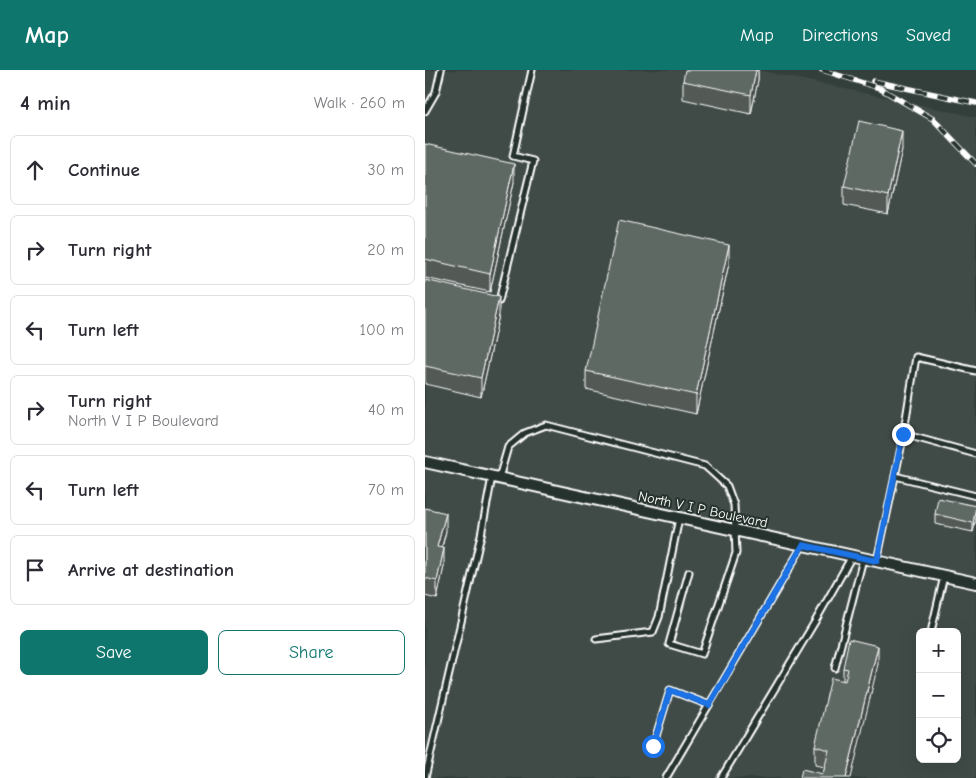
<!DOCTYPE html>
<html lang="en">
<head>
<meta charset="utf-8">
<style>
	:root { --surface:#fff; --page:#f2f2f3; --text:#2b2b33; --muted:#7c7c81; --line:#e1e1e2; --accent:#0f766e }
	body { margin:0; font-family:"Comic Neue",sans-serif; background:var(--page); color:var(--text) }
	.controls { position:absolute; right:15px; bottom:15px; display:grid; overflow:hidden; border-radius:8px; box-shadow:0 5px 20px #0002 }
	.controls button { width:45px; height:45px; display:grid; place-items:center; padding:0; border:0; border-bottom:1px solid var(--line); background:var(--surface); color:var(--text); font:25px sans-serif }
	.stop { position:absolute; width:15px; height:15px; margin:-11px; border:4px solid #1a73e8; border-radius:50%; background:#fff }
	.stop.end { background:#1a73e8; border-color:#fff; box-shadow:0 1px 5px #0008 }
	.list { margin:0; padding:0; list-style:none }
	h2 { display:flex; justify-content:space-between; align-items:center; height:65px; margin:0; padding:0 20px; font-size:21px }
	h2 small { font-size:16px; font-weight:400; color:var(--muted) }
	.list li { display:grid; grid-template-columns:32px 1fr auto; gap:15px; align-items:center; box-sizing:border-box; height:70px; margin:0 10px 10px; padding:0 10px; border:1px solid var(--line); border-radius:8px }
	.list b { display:block; font-size:19px; white-space:nowrap }
	.list p { margin:0; font-size:16px; white-space:nowrap; color:var(--muted) }
	.list em { font-size:16px; font-style:normal; color:var(--muted) }
	.actions { display:flex; gap:10px; padding:15px 20px }
	.actions a { flex:1; padding:11px 0; border:1px solid var(--accent); border-radius:8px; text-align:center; font-size:18px; color:var(--accent) }
	.actions .main { background:var(--accent); color:#fff }
	.icon { flex:none; width:28px; height:28px; fill:none; stroke:currentColor; stroke-width:2; stroke-linecap:round; stroke-linejoin:round }
	.map { position:relative; flex:none; width:551px; height:708px; overflow:hidden }
	header { display:flex; align-items:center; gap:30px; box-sizing:border-box; height:70px; padding:0 25px; background:var(--accent); color:#fff }
	header strong { font-size:24px }
	nav { display:flex; gap:28px; margin-inline-start:auto; font-size:18px }
	main { display:flex }
	aside { flex:1; background:var(--surface) }
	.map>svg:first-child { display:block }
</style>
</head>
<body>
<header>
<strong>Map</strong>
<nav><a>Map</a><a>Directions</a><a>Saved</a></nav>
</header>
<main>
<aside>
<h2>4 min<small>Walk · 260 m</small></h2>
<ul class="list">
<li><svg class="icon" aria-label="ahead" viewBox="0 0 24 24"><path d="M12 20V5M6 11l6-6 6 6"/></svg><div><b>Continue</b></div><em>30 m</em></li>
<li><svg class="icon" aria-label="right" viewBox="0 0 24 24"><path d="M7 20v-9h11M14 6l5 5-5 5"/></svg><div><b>Turn right</b></div><em>20 m</em></li>
<li><svg class="icon" aria-label="left" viewBox="0 0 24 24"><path d="M17 20v-9H6M10 6l-5 5 5 5"/></svg><div><b>Turn left</b></div><em>100 m</em></li>
<li><svg class="icon" aria-label="right" viewBox="0 0 24 24"><path d="M7 20v-9h11M14 6l5 5-5 5"/></svg><div><b>Turn right</b><p>North V I P Boulevard</p></div><em>40 m</em></li>
<li><svg class="icon" aria-label="left" viewBox="0 0 24 24"><path d="M17 20v-9H6M10 6l-5 5 5 5"/></svg><div><b>Turn left</b></div><em>70 m</em></li>
<li><svg class="icon" aria-label="arrive" viewBox="0 0 24 24"><path d="M6 21V4h12l-3 4 3 4H6"/></svg><div><b>Arrive at destination</b></div></li>
</ul>
<div class="actions"><a class="main">Save</a><a>Share</a></div>
</aside>
<div class="map">
<svg width="551" height="708" viewBox="0 0 551 708">
	<rect width="100%" height="100%" fill="#333f3a"/>
	<filter id="ink" filterUnits="userSpaceOnUse"><feTurbulence type="fractalNoise" baseFrequency=".02" numOctaves="2"/><feDisplacementMap in="SourceGraphic" scale="10" xChannelSelector="R" yChannelSelector="G"/><feConvolveMatrix kernelMatrix="1 2 1 2 8 2 1 2 1" color-interpolation-filters="sRGB"/></filter>
	<g filter="url(#ink)">
		<!-- built -->
		<path fill="#404c47" fill-rule="evenodd" d="M0,0h332l219,47v661h-551zM495,562h37v127h-37z"/>
		<g fill="none" stroke-linecap="round" stroke-linejoin="round">
			<defs>
				<g id="service">
					<polyline points="0,41 11,22 16,0"/>
					<polyline points="69,230 74,231 108,91 88,86 107,0"/>
					<polyline points="478,364 551,384"/>
					<polyline points="470,406 551,426"/>
					<polyline points="74,408 83,377 100,363 121,355 280,396 302,416 309,435 311,483 277,584 244,574 264,502"/>
					<polyline points="452,491 477,373 491,287 551,301"/>
					<polyline points="506,562 519,506"/>
					<polyline points="171,569 228,562 234,547 254,448"/>
					<polyline points="410,598 438,489"/>
					<polyline points="228,676 245,620 284,635"/>
					<polyline points="0,708 56,465 67,407"/>
					<polyline points="241,708 378,475"/>
					<polyline points="296,708 391,550 427,486"/>
				</g>
				<polyline id="minor" points="0,392 551,513"/>
			</defs>
			<!-- service casing -->
			<use href="#service" stroke="#fff" stroke-width="9"/>
			<!-- minor casing -->
			<use href="#minor" stroke="#fff" stroke-width="14"/>
			<!-- service -->
			<use href="#service" stroke="#26332d" stroke-width="5"/>
			<!-- minor -->
			<use href="#minor" stroke="#26332d" stroke-width="10"/>
			<defs>
				<g id="rail">
					<polyline points="397,0 454,18 508,49 551,94"/>
					<polyline points="448,11 551,33"/>
				</g>
			</defs>
			<!-- rail casing -->
			<use href="#rail" stroke="#fff" stroke-width="5.5"/>
			<!-- rail -->
			<use href="#rail" stroke="#26332d" stroke-width="4" stroke-dasharray="11" stroke-linecap="butt"/>
		</g>
		<!-- wall -->
		<g fill="#525a56" stroke="#fff">
			<polygon points="333,0 333,10 326,44 258,29 258,11"/>
			<polygon points="0,74 89,112 65,222 0,208"/>
			<polygon points="477,79 463,144 419,135 419,116"/>
			<polygon points="304,193 271,344 161,319 161,301"/>
			<polygon points="0,210 74,245 56,327 0,314"/>
			<polygon points="551,436 551,448 548,462 510,454 510,444"/>
			<polygon points="0,438 21,461 17,478 19,496 12,529 0,526"/>
			<polygon points="453,594 398,704 400,697 390,695 390,676 418,611 418,598"/>
		</g>
		<!-- shaded-wall -->
		<g fill="#424a46" stroke="#fff">
			<polygon points="331,0 333,0 333,10 326,44 326,25"/>
			<polygon points="477,61 477,79 463,144 463,126"/>
			<polygon points="89,94 89,112 65,222 65,204"/>
			<polygon points="304,175 304,193 271,344 271,325"/>
			<polygon points="74,227 74,245 56,327 56,308"/>
			<polygon points="551,438 551,448 548,462 548,453"/>
			<polygon points="21,443 21,461 12,495 12,477"/>
			<polygon points="19,478 19,496 12,529 12,511"/>
			<polygon points="453,576 453,594 426,708 421,708"/>
		</g>
		<!-- building -->
		<g fill="#5f6964" stroke="#fff">
			<polygon points="260,0 331,0 326,25 258,11"/>
			<polygon points="434,51 477,61 463,126 419,116"/>
			<polygon points="0,74 89,94 65,204 0,189"/>
			<polygon points="194,150 304,175 271,325 161,301"/>
			<polygon points="0,210 74,227 56,308 0,296"/>
			<polygon points="513,428 551,436 548,453 510,444"/>
			<polygon points="0,438 21,443 12,477 19,478 12,511 0,508"/>
			<polygon points="424,569 453,576 421,708 375,708 377,699 398,704 404,680 390,676 406,608 420,611 423,599 418,598"/>
		</g>
	</g>
	<g fill="none" stroke-linecap="round" stroke-linejoin="round" filter="url(#ink)">
		<!-- route -->
		<polyline stroke="#1a73e8" stroke-width="6" points="228,676 245,620 284,635 378,475 452,491 478,364"/>
	</g>
	<g text-anchor="middle" stroke-width="4" stroke-linejoin="round" paint-order="stroke">
		<!-- street labels -->
		<g font-size="14" fill="#fff" stroke="#26332d">
			<text transform="translate(278 439) rotate(12)" y="5">North V I P Boulevard</text>
		</g>
	</g>
</svg>
<div class="controls">
<button>+</button>
<button>−</button>
<button><svg class="icon" aria-label="locate" viewBox="0 0 24 24"><circle cx="12" cy="12" r="6"/><path d="M12 2v4M12 18v4M2 12h4M18 12h4"/></svg></button>
</div>
<div class="stop" style="left:228px;top:676px"></div>
<div class="stop end" style="left:478px;top:364px"></div>
</div>
</main>
</body>
</html>
